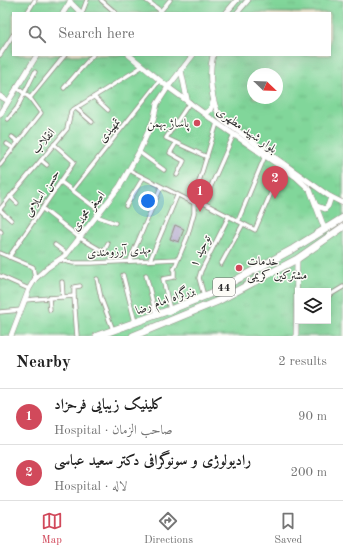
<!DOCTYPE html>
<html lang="en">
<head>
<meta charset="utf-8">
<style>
	:root { --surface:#fff; --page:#f6f6f6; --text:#222; --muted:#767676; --line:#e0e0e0; --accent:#d1495b }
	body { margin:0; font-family:"Old Standard TT",Amiri,serif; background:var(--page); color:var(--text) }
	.controls { position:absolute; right:12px; bottom:12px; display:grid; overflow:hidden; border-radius:0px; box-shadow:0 4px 16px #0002 }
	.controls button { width:36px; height:36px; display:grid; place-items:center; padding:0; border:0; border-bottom:1px solid var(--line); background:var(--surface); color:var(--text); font:20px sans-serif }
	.compass { position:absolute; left:247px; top:68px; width:36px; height:36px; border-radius:50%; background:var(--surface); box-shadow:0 4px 16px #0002; rotate:113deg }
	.you { position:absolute; left:148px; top:201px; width:14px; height:14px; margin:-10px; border:3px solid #fff; border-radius:50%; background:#1a73e8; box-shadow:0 0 0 6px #1a73e833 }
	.badge { display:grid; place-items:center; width:26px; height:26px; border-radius:50%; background:var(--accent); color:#fff; font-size:13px; font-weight:700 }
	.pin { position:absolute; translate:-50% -33px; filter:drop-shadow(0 1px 2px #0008) }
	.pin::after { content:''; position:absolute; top:21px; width:14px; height:12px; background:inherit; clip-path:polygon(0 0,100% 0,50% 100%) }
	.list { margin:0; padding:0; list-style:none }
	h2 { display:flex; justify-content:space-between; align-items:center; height:52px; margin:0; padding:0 16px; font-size:17px }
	h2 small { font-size:13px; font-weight:400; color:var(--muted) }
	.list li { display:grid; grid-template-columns:26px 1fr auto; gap:12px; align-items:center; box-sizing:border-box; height:56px; padding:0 16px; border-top:1px solid var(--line) }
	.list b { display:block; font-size:15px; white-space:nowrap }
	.list p { margin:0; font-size:13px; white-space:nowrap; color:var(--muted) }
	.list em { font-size:13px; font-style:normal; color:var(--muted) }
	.icon { flex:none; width:22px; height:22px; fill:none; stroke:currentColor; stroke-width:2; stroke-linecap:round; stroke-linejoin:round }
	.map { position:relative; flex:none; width:343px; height:336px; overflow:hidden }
	.search { position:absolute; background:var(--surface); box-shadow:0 4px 16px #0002; left:12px; right:12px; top:12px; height:44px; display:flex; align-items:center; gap:10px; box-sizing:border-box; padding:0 14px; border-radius:0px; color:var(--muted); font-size:15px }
	.sheet { height:164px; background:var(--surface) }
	nav { display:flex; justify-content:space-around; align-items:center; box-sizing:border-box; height:56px; border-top:1px solid var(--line); background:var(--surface); font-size:11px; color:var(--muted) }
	nav a { display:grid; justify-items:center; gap:2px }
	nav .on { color:var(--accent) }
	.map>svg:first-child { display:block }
</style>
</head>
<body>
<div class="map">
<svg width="343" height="336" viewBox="0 0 343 336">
	<defs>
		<pattern id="park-tufts" width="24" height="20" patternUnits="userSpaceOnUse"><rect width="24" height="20" fill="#81d69a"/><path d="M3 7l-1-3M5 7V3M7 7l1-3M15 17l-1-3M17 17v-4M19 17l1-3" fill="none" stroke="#70b885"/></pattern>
	</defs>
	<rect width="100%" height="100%" fill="#fdfcf7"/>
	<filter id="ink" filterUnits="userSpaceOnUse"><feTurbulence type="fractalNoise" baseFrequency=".025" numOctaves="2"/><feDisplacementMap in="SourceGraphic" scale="8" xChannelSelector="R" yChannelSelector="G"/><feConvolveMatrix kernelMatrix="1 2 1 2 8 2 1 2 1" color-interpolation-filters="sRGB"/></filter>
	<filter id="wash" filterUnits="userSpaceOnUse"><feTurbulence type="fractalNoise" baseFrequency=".012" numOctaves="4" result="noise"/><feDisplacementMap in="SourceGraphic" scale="16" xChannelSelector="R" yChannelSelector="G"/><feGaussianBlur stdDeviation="0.9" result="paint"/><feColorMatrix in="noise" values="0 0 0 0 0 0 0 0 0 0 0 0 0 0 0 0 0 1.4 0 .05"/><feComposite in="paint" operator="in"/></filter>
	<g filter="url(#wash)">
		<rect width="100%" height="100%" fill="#f6ebd7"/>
		<!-- park -->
		<path fill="url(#park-tufts)" stroke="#568062" fill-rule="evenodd" d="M0,0h343v336h-343zM13,13h317v42h-317zM253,74h24v24h-24zM298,291h30v30h-30z"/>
		<g id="blocks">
			<!-- building -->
			<polygon fill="#a99dc7" points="175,225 184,229 179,242 170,239"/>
		</g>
	</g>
	<g filter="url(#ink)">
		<use href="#blocks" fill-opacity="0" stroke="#908b81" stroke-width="1"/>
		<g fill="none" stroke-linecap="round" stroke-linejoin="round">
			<defs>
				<g id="street">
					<polyline points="101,0 116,13"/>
					<polyline points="146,0 161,11"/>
					<polyline points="27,13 35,0"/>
					<polyline points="82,13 87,0"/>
					<polyline points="159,13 170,0"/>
					<polyline points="0,55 13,35"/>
					<polyline points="64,88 93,55"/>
					<polyline points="94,97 108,110"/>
					<polyline points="30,98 65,55"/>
					<polyline points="190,102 166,138 207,157"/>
					<polyline points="76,108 92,122"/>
					<polyline points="8,119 17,108 35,72"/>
					<polyline points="12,137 18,142"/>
					<polyline points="176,143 170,153 184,161 177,175"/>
					<polyline points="7,144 13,148"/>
					<polyline points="139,152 164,170"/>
					<polyline points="41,160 47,165"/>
					<polyline points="0,165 41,113 30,98 16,87"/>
					<polyline points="129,170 194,203"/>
					<polyline points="61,182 100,211"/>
					<polyline points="72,191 160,80"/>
					<polyline points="10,196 17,203"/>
					<polyline points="194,198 255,230 282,167"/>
					<polyline points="204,202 234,134"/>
					<polyline points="126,206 143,178"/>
					<polyline points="0,209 67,129 71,111 143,66"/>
					<polyline points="43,209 80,238 104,252 108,243"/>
					<polyline points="0,210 11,220"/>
					<polyline points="96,216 115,223"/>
					<polyline points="238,221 265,156"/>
					<polyline points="0,231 1,232"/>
					<polyline points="55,245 67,254"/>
					<polyline points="0,253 33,267 35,279"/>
					<polyline points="9,257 74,162 54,144"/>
					<polyline points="61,260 73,263 92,263 178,259"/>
					<polyline points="130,260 161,187"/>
					<polyline points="150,260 177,196"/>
					<polyline points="221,264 243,224"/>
					<polyline points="123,275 135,322"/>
					<polyline points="146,275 156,315"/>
					<polyline points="0,276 29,289"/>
					<polyline points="97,279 101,298 113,330"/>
					<polyline points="62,282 63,297"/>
					<polyline points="204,296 199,278 201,271 229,216"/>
					<polyline points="328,296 343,287"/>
					<polyline points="49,298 50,310"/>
					<polyline points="25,300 74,296"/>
					<polyline points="170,310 163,279 174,277 174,269 187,238 194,213 194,198 217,123"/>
					<polyline points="0,312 21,310"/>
					<polyline points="77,336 74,296 74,287 80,286"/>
				</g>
				<g id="secondary">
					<polyline points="70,2 81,13"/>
					<polyline points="63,13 70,2 70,0"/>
					<polyline points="226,13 237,0"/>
					<polyline points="237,13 248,0"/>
					<polyline points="129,55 168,87 217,123 296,177 310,190 325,230"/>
					<path d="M213,55c-5,20 -2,46 8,64l108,77 14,7"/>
					<polyline points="181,70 187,99"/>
					<polyline points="0,96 8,101"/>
					<polyline points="205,113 210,110 213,102"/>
					<polyline points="0,115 37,55"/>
					<polyline points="317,206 325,209 328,206 331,197"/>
					<polyline points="11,336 29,289 35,279 47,268 66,255 120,186 139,152 153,121 157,104 168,87 193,55"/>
					<polyline points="296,336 297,259"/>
				</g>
				<g id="highway">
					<polyline points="97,336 170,310 212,293 293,249 343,218"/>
					<polyline points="133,336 218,301 297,259 343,227"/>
				</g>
			</defs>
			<!-- street casing -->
			<use href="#street" stroke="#908b81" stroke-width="5"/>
			<!-- secondary casing -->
			<use href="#secondary" stroke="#908b81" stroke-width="6"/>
			<!-- highway casing -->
			<use href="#highway" stroke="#908b81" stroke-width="8"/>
			<!-- street -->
			<use href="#street" stroke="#fff" stroke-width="3.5"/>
			<!-- secondary -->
			<use href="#secondary" stroke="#fff" stroke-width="5"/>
			<!-- highway -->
			<use href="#highway" stroke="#fff" stroke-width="7"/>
		</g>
	</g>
	<!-- markers -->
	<g fill="#d1495b" stroke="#fdfcf7" stroke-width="1.5">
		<circle cx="197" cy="123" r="4"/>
		<circle cx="239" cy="268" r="4"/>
	</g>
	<g text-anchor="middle" stroke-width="3" stroke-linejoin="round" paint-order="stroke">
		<!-- shield labels -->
		<rect fill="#fdfcf7" stroke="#6a6a68" stroke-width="1" x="213" y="278" width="22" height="18" rx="3"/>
		<g font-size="11" font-weight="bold" fill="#2b2b2b">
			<text x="224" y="291">44</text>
		</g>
		<!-- poi labels -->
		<g font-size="12" fill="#2b2b2b" stroke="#fdfcf7" text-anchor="end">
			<text x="189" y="127">پاساژ بهمن</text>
			<text x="247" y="265" text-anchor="start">خدمات<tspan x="247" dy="14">مشترکین کریمی</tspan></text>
		</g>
		<!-- street labels -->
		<g font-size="12" fill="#2b2b2b" stroke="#fdfcf7">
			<text transform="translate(109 130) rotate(-51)" y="4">تمهیدی</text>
			<text transform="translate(247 130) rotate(35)" y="4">بلوار شهید مطهری</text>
			<text transform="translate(43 141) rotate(-50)" y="4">انقلاب</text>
			<text transform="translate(42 193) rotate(-56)" y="4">حسن اسلامی</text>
			<text transform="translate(88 211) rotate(-52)" y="4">اصغر محمدی</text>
			<text transform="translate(119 251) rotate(-3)" y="4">مهدی آرزومندی</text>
			<text transform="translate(200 251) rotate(-64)" y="4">توحید ۱</text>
			<text transform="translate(165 300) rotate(-20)" y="4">بزرگراه امام رضا</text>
		</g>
	</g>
</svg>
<div class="controls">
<button><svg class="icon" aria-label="layers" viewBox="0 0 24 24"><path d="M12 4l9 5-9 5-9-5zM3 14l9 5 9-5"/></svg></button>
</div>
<svg class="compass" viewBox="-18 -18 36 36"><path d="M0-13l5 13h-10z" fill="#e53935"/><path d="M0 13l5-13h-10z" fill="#767676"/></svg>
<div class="you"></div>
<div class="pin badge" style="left:200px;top:212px">1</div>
<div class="pin badge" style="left:275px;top:199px">2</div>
<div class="search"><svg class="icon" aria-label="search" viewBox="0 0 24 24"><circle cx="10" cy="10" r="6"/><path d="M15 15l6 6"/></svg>Search here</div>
</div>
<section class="sheet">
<h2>Nearby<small>2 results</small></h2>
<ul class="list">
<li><span class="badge">1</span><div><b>کلینیک زیبایی فرحزاد</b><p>Hospital · صاحب الزمان</p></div><em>90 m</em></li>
<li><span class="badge">2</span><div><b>رادیولوژی و سونوگرافی دکتر سعید عباسی</b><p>Hospital · لاله</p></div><em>200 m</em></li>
</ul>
</section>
<nav>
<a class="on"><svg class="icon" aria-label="map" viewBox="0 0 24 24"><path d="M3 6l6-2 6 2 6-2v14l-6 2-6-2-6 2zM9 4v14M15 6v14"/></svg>Map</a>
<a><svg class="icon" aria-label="directions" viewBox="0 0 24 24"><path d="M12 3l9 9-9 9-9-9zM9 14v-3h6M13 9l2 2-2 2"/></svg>Directions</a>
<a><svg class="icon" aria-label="saved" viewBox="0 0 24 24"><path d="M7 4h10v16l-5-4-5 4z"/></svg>Saved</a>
</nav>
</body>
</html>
